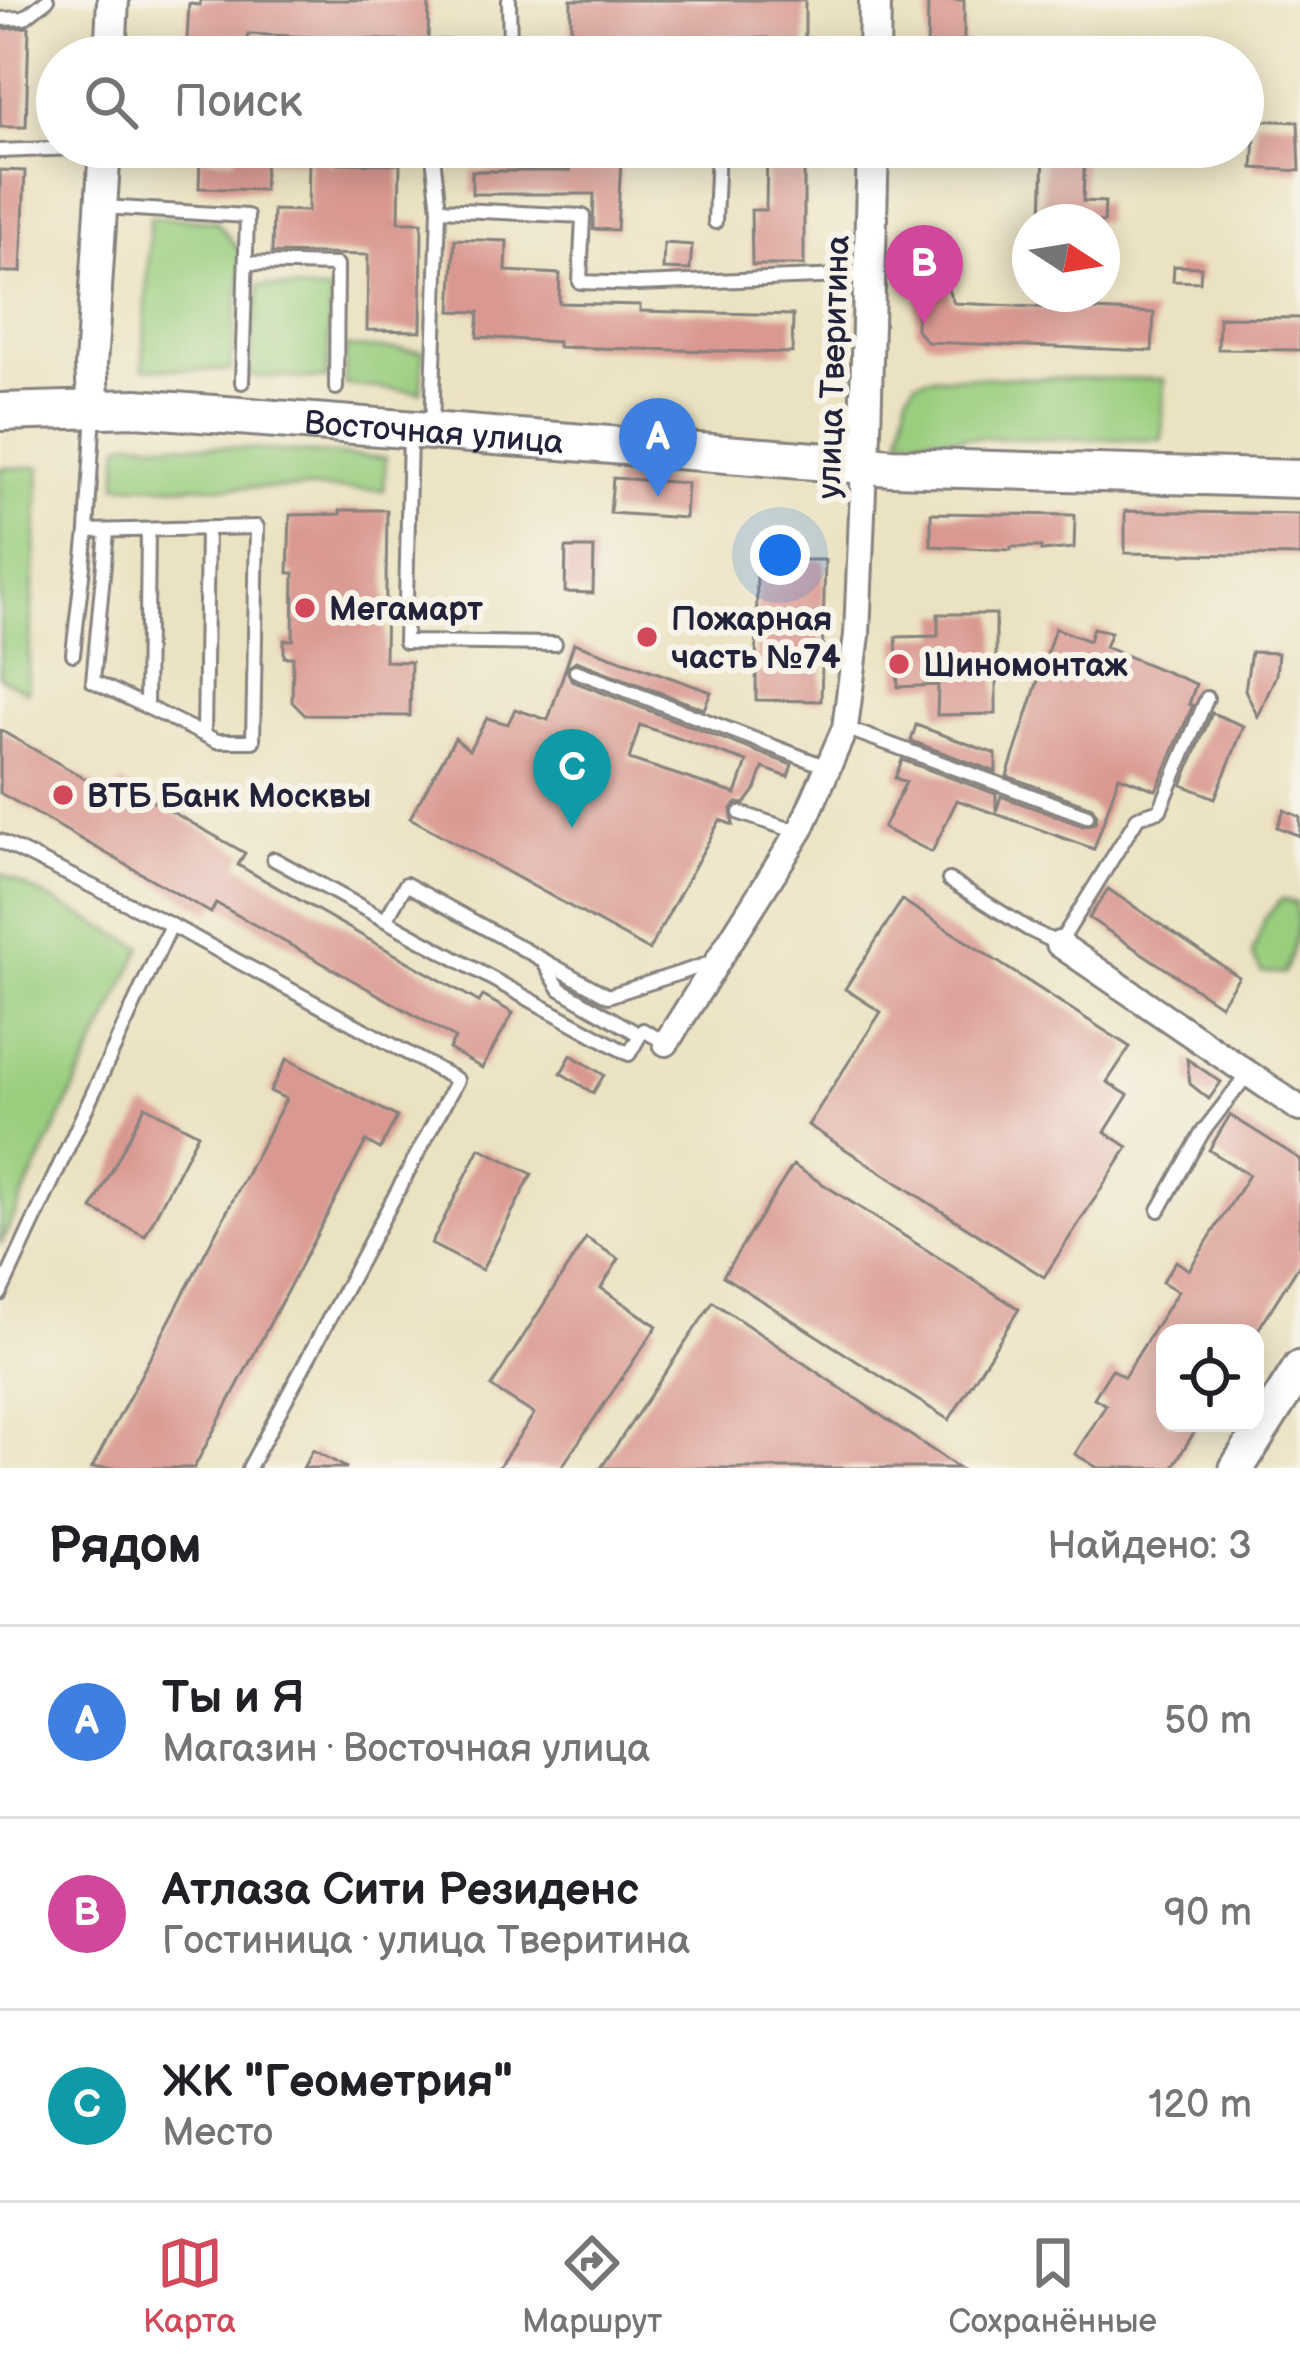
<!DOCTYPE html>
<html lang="ru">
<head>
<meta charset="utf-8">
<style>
	:root { --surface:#fff; --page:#f2f2f2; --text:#202124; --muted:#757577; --line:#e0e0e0; --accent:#d1495b }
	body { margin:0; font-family:"Balsamiq Sans",sans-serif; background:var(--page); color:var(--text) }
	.controls { position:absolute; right:36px; bottom:36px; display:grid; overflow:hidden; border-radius:24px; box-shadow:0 6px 30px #0003 }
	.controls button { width:108px; height:108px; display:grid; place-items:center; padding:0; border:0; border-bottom:3px solid var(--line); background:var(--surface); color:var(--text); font:60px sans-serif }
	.compass { position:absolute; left:1012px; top:204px; width:108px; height:108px; border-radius:50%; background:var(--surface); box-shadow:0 6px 30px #0003; rotate:102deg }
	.you { position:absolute; left:780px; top:555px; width:42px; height:42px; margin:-30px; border:9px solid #fff; border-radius:50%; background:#1a73e8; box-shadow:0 0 0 18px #1a73e833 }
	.badge { display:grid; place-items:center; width:78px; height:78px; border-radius:50%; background:var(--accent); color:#fff; font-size:39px; font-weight:700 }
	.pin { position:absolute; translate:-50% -99px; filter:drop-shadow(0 3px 6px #0008) }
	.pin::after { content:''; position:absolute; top:63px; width:42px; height:36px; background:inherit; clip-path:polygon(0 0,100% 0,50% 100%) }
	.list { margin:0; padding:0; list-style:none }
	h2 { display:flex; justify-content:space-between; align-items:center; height:156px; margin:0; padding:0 48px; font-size:51px }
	h2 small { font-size:39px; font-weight:400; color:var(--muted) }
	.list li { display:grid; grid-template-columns:78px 1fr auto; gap:36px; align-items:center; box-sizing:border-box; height:192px; padding:0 48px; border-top:3px solid var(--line) }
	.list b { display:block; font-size:45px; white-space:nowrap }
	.list p { margin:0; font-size:39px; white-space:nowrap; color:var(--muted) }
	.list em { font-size:39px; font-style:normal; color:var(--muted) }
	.icon { flex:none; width:66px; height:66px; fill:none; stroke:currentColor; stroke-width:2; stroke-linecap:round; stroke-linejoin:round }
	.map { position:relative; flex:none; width:1300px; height:1468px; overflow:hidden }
	.search { position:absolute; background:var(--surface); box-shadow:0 6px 30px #0003; left:36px; right:36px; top:36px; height:132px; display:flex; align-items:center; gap:30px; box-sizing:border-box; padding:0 42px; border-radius:66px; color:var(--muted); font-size:45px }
	.sheet { height:732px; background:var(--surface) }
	nav { display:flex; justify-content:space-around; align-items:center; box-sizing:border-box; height:168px; border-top:3px solid var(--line); background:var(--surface); font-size:33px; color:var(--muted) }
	nav a { display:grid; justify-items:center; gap:6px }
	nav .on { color:var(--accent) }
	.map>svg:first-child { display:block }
</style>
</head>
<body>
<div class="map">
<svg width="1300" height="1468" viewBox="0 0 1300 1468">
	<rect width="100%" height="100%" fill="#f7f3e8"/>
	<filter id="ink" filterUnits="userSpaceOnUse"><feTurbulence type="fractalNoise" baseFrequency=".00833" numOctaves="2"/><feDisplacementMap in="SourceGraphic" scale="24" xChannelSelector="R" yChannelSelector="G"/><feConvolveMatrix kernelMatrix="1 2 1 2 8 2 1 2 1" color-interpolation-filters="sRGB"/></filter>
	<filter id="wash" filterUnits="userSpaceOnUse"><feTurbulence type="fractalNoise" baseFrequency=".004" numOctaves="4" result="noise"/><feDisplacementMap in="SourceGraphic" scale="48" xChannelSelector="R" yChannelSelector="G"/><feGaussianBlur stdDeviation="2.7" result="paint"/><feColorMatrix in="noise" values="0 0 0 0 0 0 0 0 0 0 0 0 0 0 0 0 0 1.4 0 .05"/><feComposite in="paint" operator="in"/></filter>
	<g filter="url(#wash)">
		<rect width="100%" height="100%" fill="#ebe2c1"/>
		<!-- green -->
		<g fill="#9ace7e" stroke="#5e785c" stroke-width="3">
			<polygon points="150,217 216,221 243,255 230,371 143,368"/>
			<polygon points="259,285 331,293 327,379 248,376"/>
			<polygon points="346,347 423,351 421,392 345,385"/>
			<polygon points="931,377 1164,379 1162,440 901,437 908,392 916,381"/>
			<polygon points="129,441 386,458 384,490 117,485 120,446"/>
			<polygon points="40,467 27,692 0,677 0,468"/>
			<polygon points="0,873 142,947 0,1245"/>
			<path d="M1282,899l14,4c4,25 -1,48 -12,71l-22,-2 -10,-17 13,-37z"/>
		</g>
		<g id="blocks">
			<!-- building -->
			<g fill="#d99891" fill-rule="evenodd">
				<polygon points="200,0 429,0 428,42 248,34 246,57 186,57 189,4 200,5"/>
				<polygon points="571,0 805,0 805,57 768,57 768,38 571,37"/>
				<polygon points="928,0 964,0 964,57 927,57"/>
				<polygon points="29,27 26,127 0,127 0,29"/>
				<polygon points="1256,120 1298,122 1300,171 1253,168"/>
				<polygon points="235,147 325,147 325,163 400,164 399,222 422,222 421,331 367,330 368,255 272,253 273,210 308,211 309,162 265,160 264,190 199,188 200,158 235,159"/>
				<polygon points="571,147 591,147 590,158 621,160 617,230 593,229 594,194 472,194 472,171 570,171"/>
				<polygon points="767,147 804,147 804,265 752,265 751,210 766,210"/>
				<polygon points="1044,147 1085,147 1083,201 1105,202 1104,222 1042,222"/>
				<polygon points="0,170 25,171 21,272 0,272"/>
				<polygon points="455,239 507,241 506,271 560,274 559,303 640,305 640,311 793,315 792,353 558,347 558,342 477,337 479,312 451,311"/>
				<polygon points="664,243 692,245 690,270 663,269"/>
				<polygon points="1174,266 1201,267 1200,282 1173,281"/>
				<polygon points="918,267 938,268 954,303 1154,313 1152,351 927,342 916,329"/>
				<polygon points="1219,317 1300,318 1300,350 1218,349"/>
				<polygon points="613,478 687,483 685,518 610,513"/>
				<polygon points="340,510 387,510 385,661 411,662 410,716 305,715 292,702 293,657 284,657 284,640 293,640 294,573 288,573 290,515 340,514"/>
				<polygon points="1125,511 1300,514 1300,556 1125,553"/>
				<polygon points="931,513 1075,515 1074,548 1041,551 1041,547 1011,547 1011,550 931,546"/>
				<polygon points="566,548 594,548 593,593 565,592"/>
				<polygon points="757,560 825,560 821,701 756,700"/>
				<polygon points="938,614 996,614 996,714 937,715 938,685 898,687 896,637 938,636"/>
				<polygon points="1055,628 1089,641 1093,628 1111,632 1105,647 1196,684 1189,704 1193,705 1156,790 1119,776 1094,849 957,800 932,852 883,828 906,782 895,778 902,760 996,794 996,812 1001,796 1083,826 1095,823 1097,815 1092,807 1007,776"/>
				<path d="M574,643l137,49 -7,17 -128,-48 -10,7 6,13 220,84 -4,12 -25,-9 -7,21 -11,15 -8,-1 -6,6 2,16 -13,-5 -71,130 -239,-132 45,-80 14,12 18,-32 21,6 7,-15 33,11zM640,725l107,37 -11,32 -107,-35z"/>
				<polygon points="1251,652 1278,653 1276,675 1258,717 1245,690"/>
				<polygon points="1212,713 1244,726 1215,798 1182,785"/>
				<polygon points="916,725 996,754 996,772 911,741"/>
				<polygon points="0,730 114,795 121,783 245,853 238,865 479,1002 483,996 513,1013 482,1068 449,1049 455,1038 216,903 211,913 0,793"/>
				<polygon points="1284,810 1300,817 1300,836 1277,827"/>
				<polygon points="1108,889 1239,977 1220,1005 1089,918"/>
				<polygon points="902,900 1130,1047 1107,1082 1128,1095 1105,1132 1128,1147 1044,1277 808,1125 881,1012 845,989"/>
				<polygon points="571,1055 604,1075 593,1093 561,1073"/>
				<polygon points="287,1059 397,1117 380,1149 366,1141 194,1468 92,1468 286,1099 270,1091"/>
				<polygon points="1187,1059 1221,1082 1209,1099 1190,1084"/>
				<polygon points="145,1106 198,1134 145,1236 92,1209"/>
				<polygon points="1230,1115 1300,1159 1300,1263 1256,1333 1165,1333 1165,1423 1200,1423 1172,1468 1098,1468 1075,1454 1106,1405 1094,1398 1112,1369 1124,1377 1178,1291 1162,1282 1176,1261 1189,1270 1249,1175 1209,1150"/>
				<polygon points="480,1148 532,1174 482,1270 431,1244"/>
				<polygon points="793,1165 1019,1309 949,1420 723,1276"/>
				<polygon points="586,1238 619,1259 601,1288 657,1326 561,1468 498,1468 534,1414 491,1387"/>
				<polygon points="713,1302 959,1468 601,1468"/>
				<polygon points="313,1450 347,1468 303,1468"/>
			</g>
		</g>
	</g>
	<g filter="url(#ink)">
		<use href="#blocks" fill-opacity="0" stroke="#86827e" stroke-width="3"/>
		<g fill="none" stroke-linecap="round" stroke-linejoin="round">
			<defs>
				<g id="service">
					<polyline points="509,0 510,47"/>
					<polyline points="0,19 24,18 47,0"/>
					<polyline points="439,47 722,48 722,57"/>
					<polyline points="420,147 432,147 439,209 432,428"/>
					<polyline points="0,151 99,147"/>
					<polyline points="103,207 247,216 242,382"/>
					<polyline points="439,209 583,216 580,282 639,284 867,275"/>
					<polyline points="715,222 718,147"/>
					<polyline points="246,263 337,265 336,388"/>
					<polyline points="410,435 405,642 555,644"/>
					<polyline points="87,531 257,527 253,741 217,741 93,681 107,532"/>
					<polyline points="73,654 87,531 94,411"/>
					<polyline points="576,671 827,767"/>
					<polyline points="146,706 148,530"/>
					<polyline points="845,728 1087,816"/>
					<polyline points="204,734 207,529"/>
					<polyline points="740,813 798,832"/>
					<polyline points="0,841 171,925 457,1080 249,1468"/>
					<polyline points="274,859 629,1054 643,1030 666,1043"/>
					<polyline points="949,880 1028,929 1059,944 1138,817 1160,810 1207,698"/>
					<polyline points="386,919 406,884 608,996 714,962"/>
					<polyline points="543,961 560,989 640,1035"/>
					<polyline points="1159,1210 1202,1133 1247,1075"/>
					<polyline points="0,1294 171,925"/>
				</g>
				<g id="minor">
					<polyline points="1059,944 1300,1109"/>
					<polyline points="666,1043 801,829 845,728 857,635 864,465"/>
				</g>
				<g id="tertiary">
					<polyline points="110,57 113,0"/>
					<polyline points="874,57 875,0"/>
					<polyline points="94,410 91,366 105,147"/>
					<polyline points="864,465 873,147"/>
				</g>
				<polyline id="secondary" points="1237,1468 1300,1368"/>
				<g id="primary">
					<path id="s1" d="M0,412l136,-4 756,59 408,12"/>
				</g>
			</defs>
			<!-- service casing -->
			<use href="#service" stroke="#86827e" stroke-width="18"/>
			<!-- minor casing -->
			<use href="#minor" stroke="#86827e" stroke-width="30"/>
			<!-- tertiary casing -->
			<use href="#tertiary" stroke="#86827e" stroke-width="36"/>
			<!-- secondary casing -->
			<use href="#secondary" stroke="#86827e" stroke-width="39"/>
			<!-- primary casing -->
			<use href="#primary" stroke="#86827e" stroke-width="42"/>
			<!-- service -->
			<use href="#service" stroke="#fff" stroke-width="12"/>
			<!-- minor -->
			<use href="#minor" stroke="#fff" stroke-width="24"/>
			<!-- tertiary -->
			<use href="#tertiary" stroke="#fff" stroke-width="30"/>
			<!-- secondary -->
			<use href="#secondary" stroke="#fff" stroke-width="33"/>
			<!-- primary -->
			<use href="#primary" stroke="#fff" stroke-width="36"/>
		</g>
	</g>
	<!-- markers -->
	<g fill="#d1495b" stroke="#f7f3e8" stroke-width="4.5">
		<circle cx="305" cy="608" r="12"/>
		<circle cx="647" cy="637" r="12"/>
		<circle cx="899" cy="664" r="12"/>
		<circle cx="63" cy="795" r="12"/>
	</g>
	<g text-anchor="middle" stroke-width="12" stroke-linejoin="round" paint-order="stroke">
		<!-- street labels -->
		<g font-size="33" fill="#22223b" stroke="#f7f3e8">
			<text transform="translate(832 367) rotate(-88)" y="12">улица Тверитина</text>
			<text dy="12" stroke="none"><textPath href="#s1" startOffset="435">Восточная улица</textPath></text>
		</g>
		<!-- poi labels -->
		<g font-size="33" font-weight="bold" fill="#22223b" stroke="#f7f3e8" text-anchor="start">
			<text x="329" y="620">Мегамарт</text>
			<text x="671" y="630">Пожарная<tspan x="671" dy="38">часть №74</tspan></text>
			<text x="923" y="676">Шиномонтаж</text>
			<text x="87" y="807">ВТБ Банк Москвы</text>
		</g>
	</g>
</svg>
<div class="controls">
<button><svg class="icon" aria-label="locate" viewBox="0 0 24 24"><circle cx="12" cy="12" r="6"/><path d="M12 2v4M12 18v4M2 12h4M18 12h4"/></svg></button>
</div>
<svg class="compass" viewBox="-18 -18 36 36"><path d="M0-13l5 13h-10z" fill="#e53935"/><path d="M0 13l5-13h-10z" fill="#757577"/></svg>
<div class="you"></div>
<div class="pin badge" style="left:658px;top:497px;background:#3f7fe0">A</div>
<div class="pin badge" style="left:924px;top:324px;background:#d1479c">B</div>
<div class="pin badge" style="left:572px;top:828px;background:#0f9aa8">C</div>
<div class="search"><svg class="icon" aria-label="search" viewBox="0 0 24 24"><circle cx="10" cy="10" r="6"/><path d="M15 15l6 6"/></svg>Поиск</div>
</div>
<section class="sheet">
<h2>Рядом<small>Найдено: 3</small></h2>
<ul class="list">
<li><span class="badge" style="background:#3f7fe0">A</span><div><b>Ты и Я</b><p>Магазин · Восточная улица</p></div><em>50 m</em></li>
<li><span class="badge" style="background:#d1479c">B</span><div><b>Атлаза Сити Резиденс</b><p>Гостиница · улица Тверитина</p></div><em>90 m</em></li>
<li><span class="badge" style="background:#0f9aa8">C</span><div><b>ЖК &quot;Геометрия&quot;</b><p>Место</p></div><em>120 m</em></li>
</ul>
</section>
<nav>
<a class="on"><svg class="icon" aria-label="map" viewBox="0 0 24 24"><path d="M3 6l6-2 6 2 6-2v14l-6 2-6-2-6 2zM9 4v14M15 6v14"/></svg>Карта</a>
<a><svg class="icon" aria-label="directions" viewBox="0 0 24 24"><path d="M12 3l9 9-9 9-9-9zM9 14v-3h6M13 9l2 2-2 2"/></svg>Маршрут</a>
<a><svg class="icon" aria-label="saved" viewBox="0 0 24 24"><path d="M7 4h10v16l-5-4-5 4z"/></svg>Сохранённые</a>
</nav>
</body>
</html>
